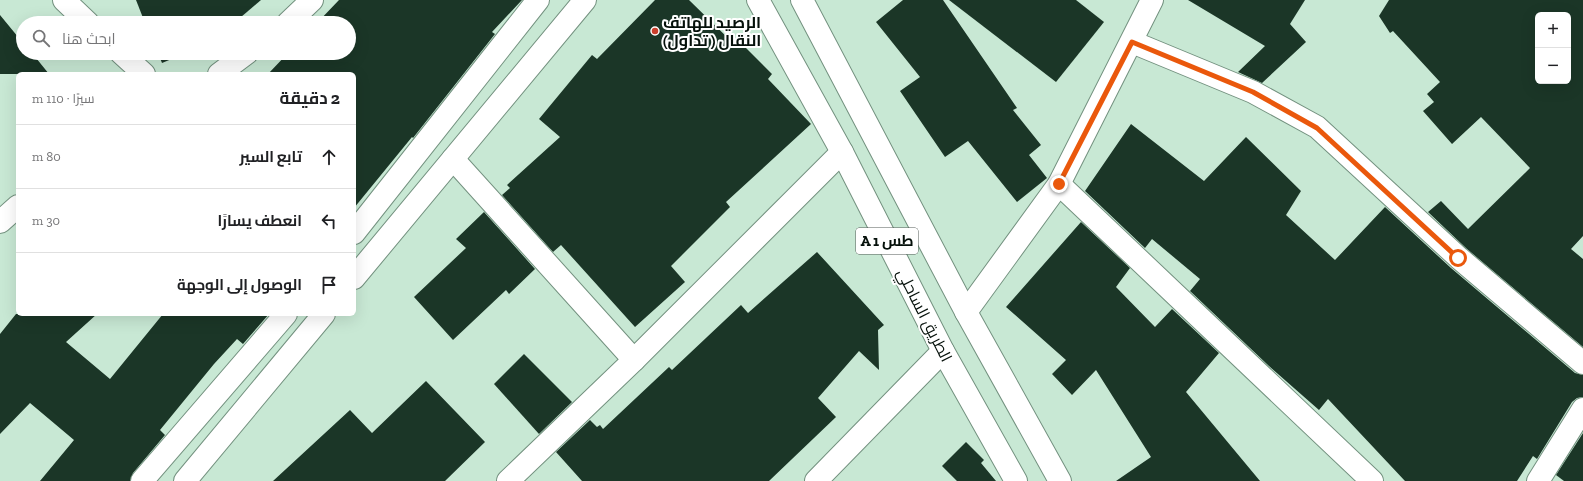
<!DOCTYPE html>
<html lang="ar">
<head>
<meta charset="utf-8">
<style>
	:root { --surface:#fff; --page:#f2f2f2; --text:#202124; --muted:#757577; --line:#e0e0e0 }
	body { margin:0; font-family:"Zilla Slab",Cairo,serif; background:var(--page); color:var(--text); direction:rtl }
	.controls { position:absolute; right:12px; top:12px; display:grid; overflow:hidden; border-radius:6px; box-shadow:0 4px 16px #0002 }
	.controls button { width:36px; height:36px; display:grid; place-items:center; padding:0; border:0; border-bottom:1px solid var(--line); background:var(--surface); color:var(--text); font:20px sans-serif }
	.stop { position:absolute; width:12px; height:12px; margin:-9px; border:3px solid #ea580c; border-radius:50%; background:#fff }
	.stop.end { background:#ea580c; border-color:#fff; box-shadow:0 1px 4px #0008 }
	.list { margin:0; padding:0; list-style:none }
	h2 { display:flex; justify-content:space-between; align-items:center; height:52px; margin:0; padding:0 16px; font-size:17px }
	h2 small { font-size:13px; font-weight:400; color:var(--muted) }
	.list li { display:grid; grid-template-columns:26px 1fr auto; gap:12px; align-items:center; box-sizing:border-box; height:64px; padding:0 16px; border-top:1px solid var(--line) }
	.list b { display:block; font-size:15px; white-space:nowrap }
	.list em { font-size:13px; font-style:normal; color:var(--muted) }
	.icon { flex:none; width:22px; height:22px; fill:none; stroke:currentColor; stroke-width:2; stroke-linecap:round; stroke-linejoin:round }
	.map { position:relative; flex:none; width:1583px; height:481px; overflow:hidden; direction:ltr }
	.search { position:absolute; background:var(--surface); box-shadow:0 4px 16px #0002; left:16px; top:16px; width:340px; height:44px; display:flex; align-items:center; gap:10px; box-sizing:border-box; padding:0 14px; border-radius:22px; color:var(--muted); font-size:15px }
	.panel { position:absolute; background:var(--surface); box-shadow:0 4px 16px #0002; left:16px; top:72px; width:340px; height:244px; border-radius:6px; direction:rtl }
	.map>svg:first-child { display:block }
</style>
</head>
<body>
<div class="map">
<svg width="1583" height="481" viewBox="0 0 1583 481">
	<rect width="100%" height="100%" fill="#c8e8d4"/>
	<!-- building -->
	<g fill="#1b3627" fill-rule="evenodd">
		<polygon points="136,0 261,0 234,23 145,23"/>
		<polygon points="339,0 522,0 492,32 495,34 413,138 412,137 354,208 354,74 268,74 288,53 349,53 349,23 317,23"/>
		<polygon points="655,0 689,0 733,43 737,39 772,74 768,79 811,124 726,202 730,207 671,266 685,282 635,327 561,245 553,252 502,195 510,188 507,185 560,137 539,119 592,55 597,59"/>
		<polygon points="903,0 943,0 1017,108 1013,110 1041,145 1029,155 1047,178 1017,202 968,141 945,157 900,91 920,77 876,22"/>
		<polygon points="949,0 1076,0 1104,22 1056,82"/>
		<polygon points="1188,0 1305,0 1290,24 1306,42 1262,83 1238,72 1265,46"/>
		<path d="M1389,0h194v236l-12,13 12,10v88l-116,-98 -39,-37 13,-11 27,28 62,-61 -49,-51 -29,27 -29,-33 11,-9 -7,-8 13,-12 -47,-51 -3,2 -11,-17zM1538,15h30v66h-30z"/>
		<polygon points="0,15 23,43 23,53 32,53 49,74 0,74"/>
		<polygon points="158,53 186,53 162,63"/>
		<polygon points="1131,124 1204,181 1246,137 1301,191 1286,215 1335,260 1385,207 1451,268 1575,373 1583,375 1583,397 1577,398 1572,402 1537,459 1533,456 1517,481 1405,481 1328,399 1319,410 1269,366 1190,291 1200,279 1152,239 1145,248 1085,191"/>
		<polygon points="484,212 535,269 509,294 506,290 453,340 414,297 466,248 456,239"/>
		<polygon points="1081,222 1130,268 1116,287 1155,327 1172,309 1219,353 1186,392 1260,481 1116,481 1151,457 1096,370 1072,395 1052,374 1066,360 1006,307"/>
		<polygon points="817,252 884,325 878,330 879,370 859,351 818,398 836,417 769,481 582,481 556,452 590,420 597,427 600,425 603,429 669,367 672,370 741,305 748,313"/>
		<polygon points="16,314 97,314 66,342 110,379 163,314 269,314 243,344 237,339 214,364 160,430 165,435 133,473 130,481 40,481 74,440 30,403 0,434 0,334"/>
		<polygon points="524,354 572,402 539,434 494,384"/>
		<polygon points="426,381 485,442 445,481 273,481 350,410 372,433"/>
		<polygon points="1583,433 1583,481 1564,481 1556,475"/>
		<polygon points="966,442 984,460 981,463 996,481 957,481 942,466"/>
	</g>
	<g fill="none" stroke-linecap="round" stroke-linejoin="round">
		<defs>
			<g id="street">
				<polyline points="64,0 88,23"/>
				<polyline points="288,23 312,0"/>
				<polyline points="1132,42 1253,92 1317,127 1459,258 1583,363"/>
				<polyline points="121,53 144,74"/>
				<polyline points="219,74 247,53"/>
				<polyline points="453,159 634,360"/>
				<polyline points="1059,184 1372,481"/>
				<polyline points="0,222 18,206"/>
				<polyline points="966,312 1059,184 1152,0"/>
				<polyline points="508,481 634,360 842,152"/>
				<polyline points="816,481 943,351"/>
				<polyline points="1538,481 1583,409"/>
			</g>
			<g id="secondary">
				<polyline points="354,233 538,0"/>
				<polyline points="354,278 585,0"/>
				<polyline points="142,481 286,314"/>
				<polyline points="185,481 324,314"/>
			</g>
			<g id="highway">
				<polyline points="758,0 842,152 943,351 1016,481"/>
				<polyline points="802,0 966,312 1060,481"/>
			</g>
		</defs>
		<!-- street casing -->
		<use href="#street" stroke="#73917f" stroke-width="24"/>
		<!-- secondary casing -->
		<use href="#secondary" stroke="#73917f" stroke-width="24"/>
		<!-- highway casing -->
		<use href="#highway" stroke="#73917f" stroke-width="24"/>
		<!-- street -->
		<use href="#street" stroke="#fff" stroke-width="22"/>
		<!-- secondary -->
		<use href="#secondary" stroke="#fff" stroke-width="22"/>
		<!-- highway -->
		<use href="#highway" stroke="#fff" stroke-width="22"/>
	</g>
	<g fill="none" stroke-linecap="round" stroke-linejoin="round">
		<!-- route -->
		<polyline stroke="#ea580c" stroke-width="5" points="1059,184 1132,42 1253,92 1317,128 1458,258"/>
	</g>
	<!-- markers -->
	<circle fill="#cb3f2c" stroke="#fff" stroke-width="1.5" cx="655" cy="31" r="4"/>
	<g text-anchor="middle" stroke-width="4" stroke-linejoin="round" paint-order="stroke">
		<!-- shield labels -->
		<rect fill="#fff" stroke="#505854" stroke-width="1" x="856" y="228" width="62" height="26" rx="3"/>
		<g font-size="15" font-weight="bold" fill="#05100a">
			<text x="887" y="246">A 1 طس</text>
		</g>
		<!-- poi labels -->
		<g font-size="16" font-weight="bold" fill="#05100a" stroke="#fff" text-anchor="start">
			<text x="663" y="28">الرصيد للهاتف<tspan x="663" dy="18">النقال ( تداول)</tspan></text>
		</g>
		<!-- street labels -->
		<g font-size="16" fill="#05100a" stroke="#fff">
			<text transform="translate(925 315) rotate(63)" y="6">الطريق الساحلي</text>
		</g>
	</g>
</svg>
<div class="controls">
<button>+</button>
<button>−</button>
</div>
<div class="stop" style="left:1458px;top:258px"></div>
<div class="stop end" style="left:1059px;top:184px"></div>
<div class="search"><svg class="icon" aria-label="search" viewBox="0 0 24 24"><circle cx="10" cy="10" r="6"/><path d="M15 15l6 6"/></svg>ابحث هنا</div>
<section class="panel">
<h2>2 دقيقة<small>سيرًا · 110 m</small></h2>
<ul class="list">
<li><svg class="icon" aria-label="ahead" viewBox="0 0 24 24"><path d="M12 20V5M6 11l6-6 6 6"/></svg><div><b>تابع السير</b></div><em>80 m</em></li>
<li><svg class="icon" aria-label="left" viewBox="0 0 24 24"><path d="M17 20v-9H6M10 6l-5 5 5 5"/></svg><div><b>انعطف يسارًا</b></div><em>30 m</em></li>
<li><svg class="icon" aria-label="arrive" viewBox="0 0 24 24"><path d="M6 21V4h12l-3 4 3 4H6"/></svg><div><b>الوصول إلى الوجهة</b></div></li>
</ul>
</section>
</div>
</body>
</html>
